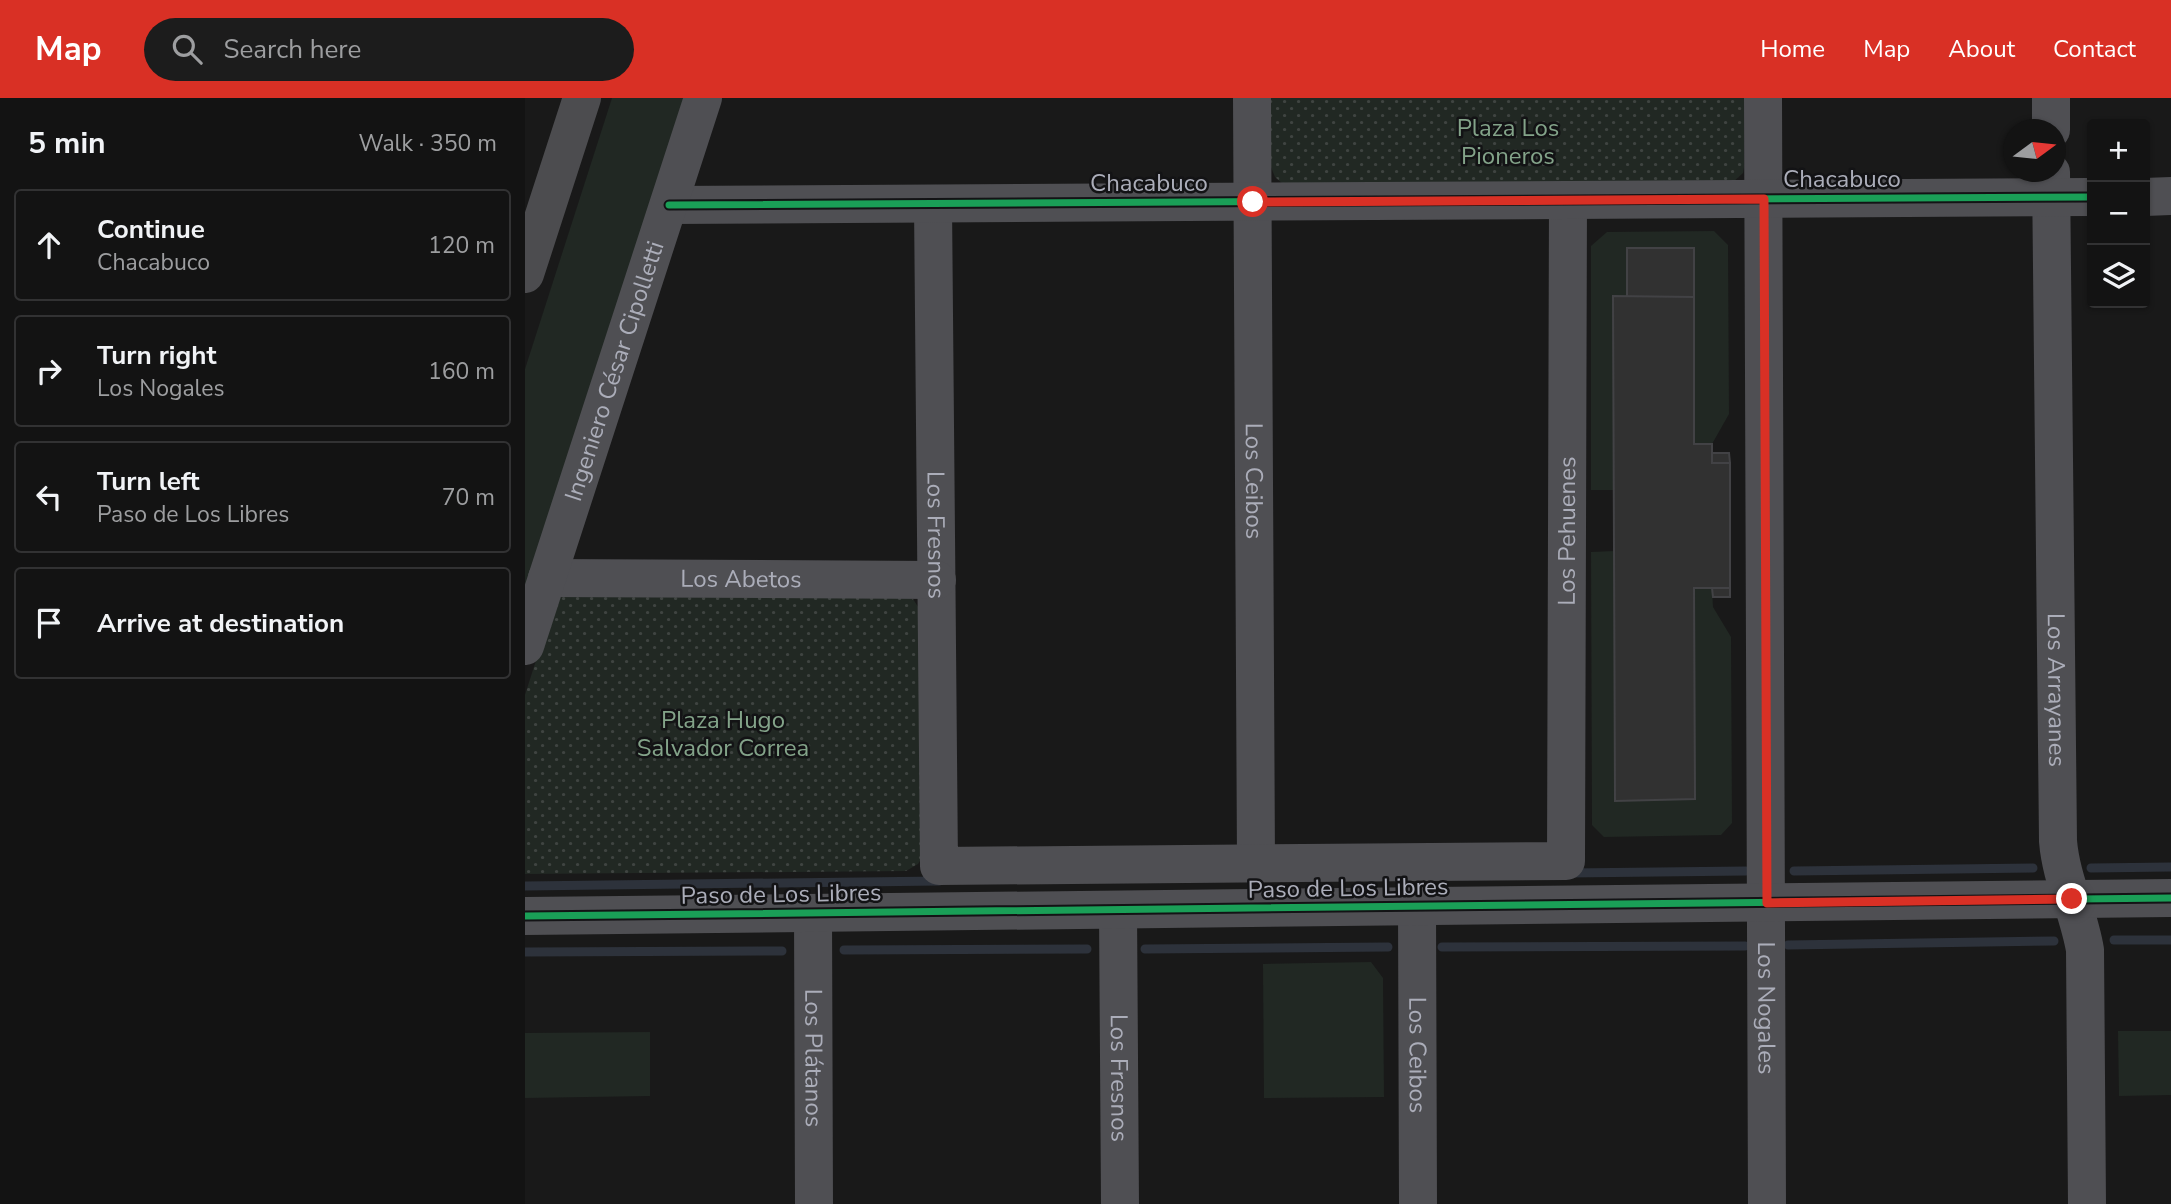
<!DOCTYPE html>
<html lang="en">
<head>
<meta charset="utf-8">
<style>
	:root { --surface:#131313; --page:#1c1c1c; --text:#f1f3f6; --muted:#9d9ea0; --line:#323233; --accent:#d93025 }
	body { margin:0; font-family:"Nunito Sans",sans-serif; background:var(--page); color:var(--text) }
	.controls { position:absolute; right:21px; top:21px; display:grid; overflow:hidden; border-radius:7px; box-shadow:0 2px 5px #0004 }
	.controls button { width:63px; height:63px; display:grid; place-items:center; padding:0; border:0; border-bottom:2px solid var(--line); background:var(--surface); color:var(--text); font:35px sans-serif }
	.compass { position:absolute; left:1478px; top:21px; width:63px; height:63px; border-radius:50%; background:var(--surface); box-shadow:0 2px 5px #0004; rotate:75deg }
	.stop { position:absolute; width:21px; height:21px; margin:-16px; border:5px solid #d93025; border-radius:50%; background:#fff }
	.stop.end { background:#d93025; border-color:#fff; box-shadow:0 2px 7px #0008 }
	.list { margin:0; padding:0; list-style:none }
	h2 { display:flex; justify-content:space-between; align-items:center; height:91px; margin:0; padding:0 28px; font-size:30px }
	h2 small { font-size:23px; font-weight:400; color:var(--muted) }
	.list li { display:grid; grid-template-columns:46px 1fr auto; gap:21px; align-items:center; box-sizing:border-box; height:112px; margin:0 14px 14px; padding:0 14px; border:2px solid var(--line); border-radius:7px }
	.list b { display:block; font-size:26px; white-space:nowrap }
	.list p { margin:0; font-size:23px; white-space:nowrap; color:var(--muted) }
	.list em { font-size:23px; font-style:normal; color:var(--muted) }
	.icon { flex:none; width:38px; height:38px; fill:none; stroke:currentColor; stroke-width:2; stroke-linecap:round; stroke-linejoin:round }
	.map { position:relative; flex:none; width:1646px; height:1106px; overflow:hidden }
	header { display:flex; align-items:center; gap:42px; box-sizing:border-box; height:98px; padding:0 35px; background:var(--accent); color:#fff }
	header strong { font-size:33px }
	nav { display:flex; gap:38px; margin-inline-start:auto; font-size:24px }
	.search { width:490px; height:63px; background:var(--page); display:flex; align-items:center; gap:18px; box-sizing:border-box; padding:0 24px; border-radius:38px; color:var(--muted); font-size:26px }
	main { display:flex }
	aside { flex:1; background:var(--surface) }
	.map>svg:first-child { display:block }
</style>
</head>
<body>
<header>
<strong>Map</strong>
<div class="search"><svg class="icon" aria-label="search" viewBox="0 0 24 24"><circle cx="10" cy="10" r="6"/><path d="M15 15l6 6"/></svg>Search here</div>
<nav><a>Home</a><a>Map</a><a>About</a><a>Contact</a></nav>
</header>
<main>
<aside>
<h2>5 min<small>Walk · 350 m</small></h2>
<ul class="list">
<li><svg class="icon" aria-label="ahead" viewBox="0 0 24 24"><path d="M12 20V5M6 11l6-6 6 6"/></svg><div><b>Continue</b><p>Chacabuco</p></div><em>120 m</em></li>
<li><svg class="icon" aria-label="right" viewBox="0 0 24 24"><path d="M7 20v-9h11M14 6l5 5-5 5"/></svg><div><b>Turn right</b><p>Los Nogales</p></div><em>160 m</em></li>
<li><svg class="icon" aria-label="left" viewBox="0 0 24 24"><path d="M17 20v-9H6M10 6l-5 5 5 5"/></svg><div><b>Turn left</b><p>Paso de Los Libres</p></div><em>70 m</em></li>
<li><svg class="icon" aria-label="arrive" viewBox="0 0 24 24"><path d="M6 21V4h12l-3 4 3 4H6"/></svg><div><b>Arrive at destination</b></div></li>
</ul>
</aside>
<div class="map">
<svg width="1646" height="1106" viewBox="0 0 1646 1106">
	<defs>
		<pattern id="park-dots" width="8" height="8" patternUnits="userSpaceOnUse" patternTransform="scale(1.75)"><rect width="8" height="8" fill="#212823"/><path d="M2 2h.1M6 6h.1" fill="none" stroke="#3f4441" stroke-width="1.8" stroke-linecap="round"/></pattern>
	</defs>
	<rect width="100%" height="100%" fill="#191919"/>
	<!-- green -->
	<g fill="#212823">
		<polygon points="87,0 167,0 0,510 0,271"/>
		<polygon points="1189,133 1203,147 1204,316 1187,346 1169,346 1169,150 1102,150 1102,199 1089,392 1066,392 1066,148 1082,134"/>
		<polygon points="1089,453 1091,703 1170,701 1169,490 1187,490 1188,509 1206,539 1207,725 1196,737 1079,739 1067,727 1066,454"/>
		<polygon points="846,864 858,880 859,999 739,1000 738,866"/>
		<polygon points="1646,933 1646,997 1594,998 1593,933"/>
		<polygon points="125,934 125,998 0,1000 0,935"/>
	</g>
	<!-- park -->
	<g fill="url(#park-dots)">
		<polygon points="746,0 1219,0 1219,69 1218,75 1208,84 758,86 750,79 746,69"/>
		<polygon points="38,497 382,499 388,501 395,512 396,761 393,766 381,773 0,776 0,597 29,506"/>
	</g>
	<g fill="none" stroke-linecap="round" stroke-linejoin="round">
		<!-- stream -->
		<g stroke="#2d323b" stroke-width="9">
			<polyline points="1566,770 1646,769"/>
			<polyline points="1269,773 1508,770"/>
			<polyline points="1044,775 1221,773"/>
			<polyline points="0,788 414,783"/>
			<polyline points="1589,842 1646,842"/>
			<polyline points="1263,847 1529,843"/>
			<polyline points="917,849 1220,848"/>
			<polyline points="620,851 863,849"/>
			<polyline points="319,852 562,851"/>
			<polyline points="0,854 257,853"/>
		</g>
	</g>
	<!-- building -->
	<g fill="#313131" stroke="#424245" stroke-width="2">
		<rect x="1102" y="150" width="67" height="49"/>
		<polygon points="1088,198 1169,199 1169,346 1187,346 1187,365 1205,365 1205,490 1169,490 1170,701 1090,703"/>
		<polygon points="1187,355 1204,355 1205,365 1187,365"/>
		<polygon points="1187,490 1205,490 1205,499 1188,499"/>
	</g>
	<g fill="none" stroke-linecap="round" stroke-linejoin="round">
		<!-- minor -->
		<g stroke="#4f4f53" stroke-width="38">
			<path id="s1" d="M727,0l4,766"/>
			<path id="s2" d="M1238,0l4,1106"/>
			<polyline points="1526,0 1526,32"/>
			<path id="s3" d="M1526,74l7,669c3,38 21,72 27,109l2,254"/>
			<polyline points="1620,99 1646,98"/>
			<path id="s4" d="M408,106l6,662 627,-5 2,-661"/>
			<polyline points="144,107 1567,99"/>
			<path id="s5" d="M22,480l390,2"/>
			<path id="s6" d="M0,548l178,-548"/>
			<path id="s7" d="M892,808l1,298"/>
			<path id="s8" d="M593,812l2,294"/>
			<path id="s9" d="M288,815l1,291"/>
			<polyline points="0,818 1646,800"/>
		</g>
		<!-- highway -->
		<polyline stroke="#4c4c4f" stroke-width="38" points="0,176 57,0"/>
		<defs>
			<g id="cycleway">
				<polyline points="144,107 1567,99"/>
				<polyline points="0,818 1646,800"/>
			</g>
		</defs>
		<!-- cycleway casing -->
		<use href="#cycleway" stroke="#131315" stroke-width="11"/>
		<!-- cycleway -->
		<use href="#cycleway" stroke="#1a9f57" stroke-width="7"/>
	</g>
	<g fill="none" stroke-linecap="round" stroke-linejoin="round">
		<!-- route -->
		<polyline stroke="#d93025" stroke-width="9" points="728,104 1239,101 1242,805 1547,801"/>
	</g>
	<g text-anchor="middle" stroke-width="5" stroke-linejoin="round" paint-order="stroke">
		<!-- park labels -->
		<g font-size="24" fill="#83a389" stroke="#131315">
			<text x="983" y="38">Plaza Los<tspan x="983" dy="28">Pioneros</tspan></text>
			<text x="198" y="630">Plaza Hugo<tspan x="198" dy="28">Salvador Correa</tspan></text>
		</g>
		<!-- street labels -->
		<g font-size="24" fill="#abadb9" stroke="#131315">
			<text x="1317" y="89">Chacabuco</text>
			<text x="624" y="93">Chacabuco</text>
			<text dy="8" stroke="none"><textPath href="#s6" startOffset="289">Ingeniero César Cipolletti</textPath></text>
			<text dy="8" stroke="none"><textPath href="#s1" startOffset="383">Los Ceibos</textPath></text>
			<text dy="8" stroke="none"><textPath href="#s4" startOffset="1619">Los Pehuenes</textPath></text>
			<text dy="8" stroke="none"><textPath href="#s4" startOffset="331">Los Fresnos</textPath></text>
			<text dy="8" stroke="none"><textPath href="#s5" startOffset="194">Los Abetos</textPath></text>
			<text dy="8" stroke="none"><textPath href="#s3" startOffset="518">Los Arrayanes</textPath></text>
			<text transform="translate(823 790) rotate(-1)" y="8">Paso de Los Libres</text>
			<text transform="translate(256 796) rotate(-1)" y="8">Paso de Los Libres</text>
			<text dy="8" stroke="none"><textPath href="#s2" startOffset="910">Los Nogales</textPath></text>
			<text dy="8" stroke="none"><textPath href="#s7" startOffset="149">Los Ceibos</textPath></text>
			<text dy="8" stroke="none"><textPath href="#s9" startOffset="145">Los Plátanos</textPath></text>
			<text dy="8" stroke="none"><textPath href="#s8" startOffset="168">Los Fresnos</textPath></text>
		</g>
	</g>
</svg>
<div class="controls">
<button>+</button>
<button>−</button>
<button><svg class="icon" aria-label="layers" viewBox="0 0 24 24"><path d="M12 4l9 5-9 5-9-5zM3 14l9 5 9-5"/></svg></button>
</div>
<svg class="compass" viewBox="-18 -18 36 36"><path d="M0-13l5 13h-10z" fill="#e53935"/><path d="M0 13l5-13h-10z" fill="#9d9ea0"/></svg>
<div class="stop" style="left:728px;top:104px"></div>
<div class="stop end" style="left:1547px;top:801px"></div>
</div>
</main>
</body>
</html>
